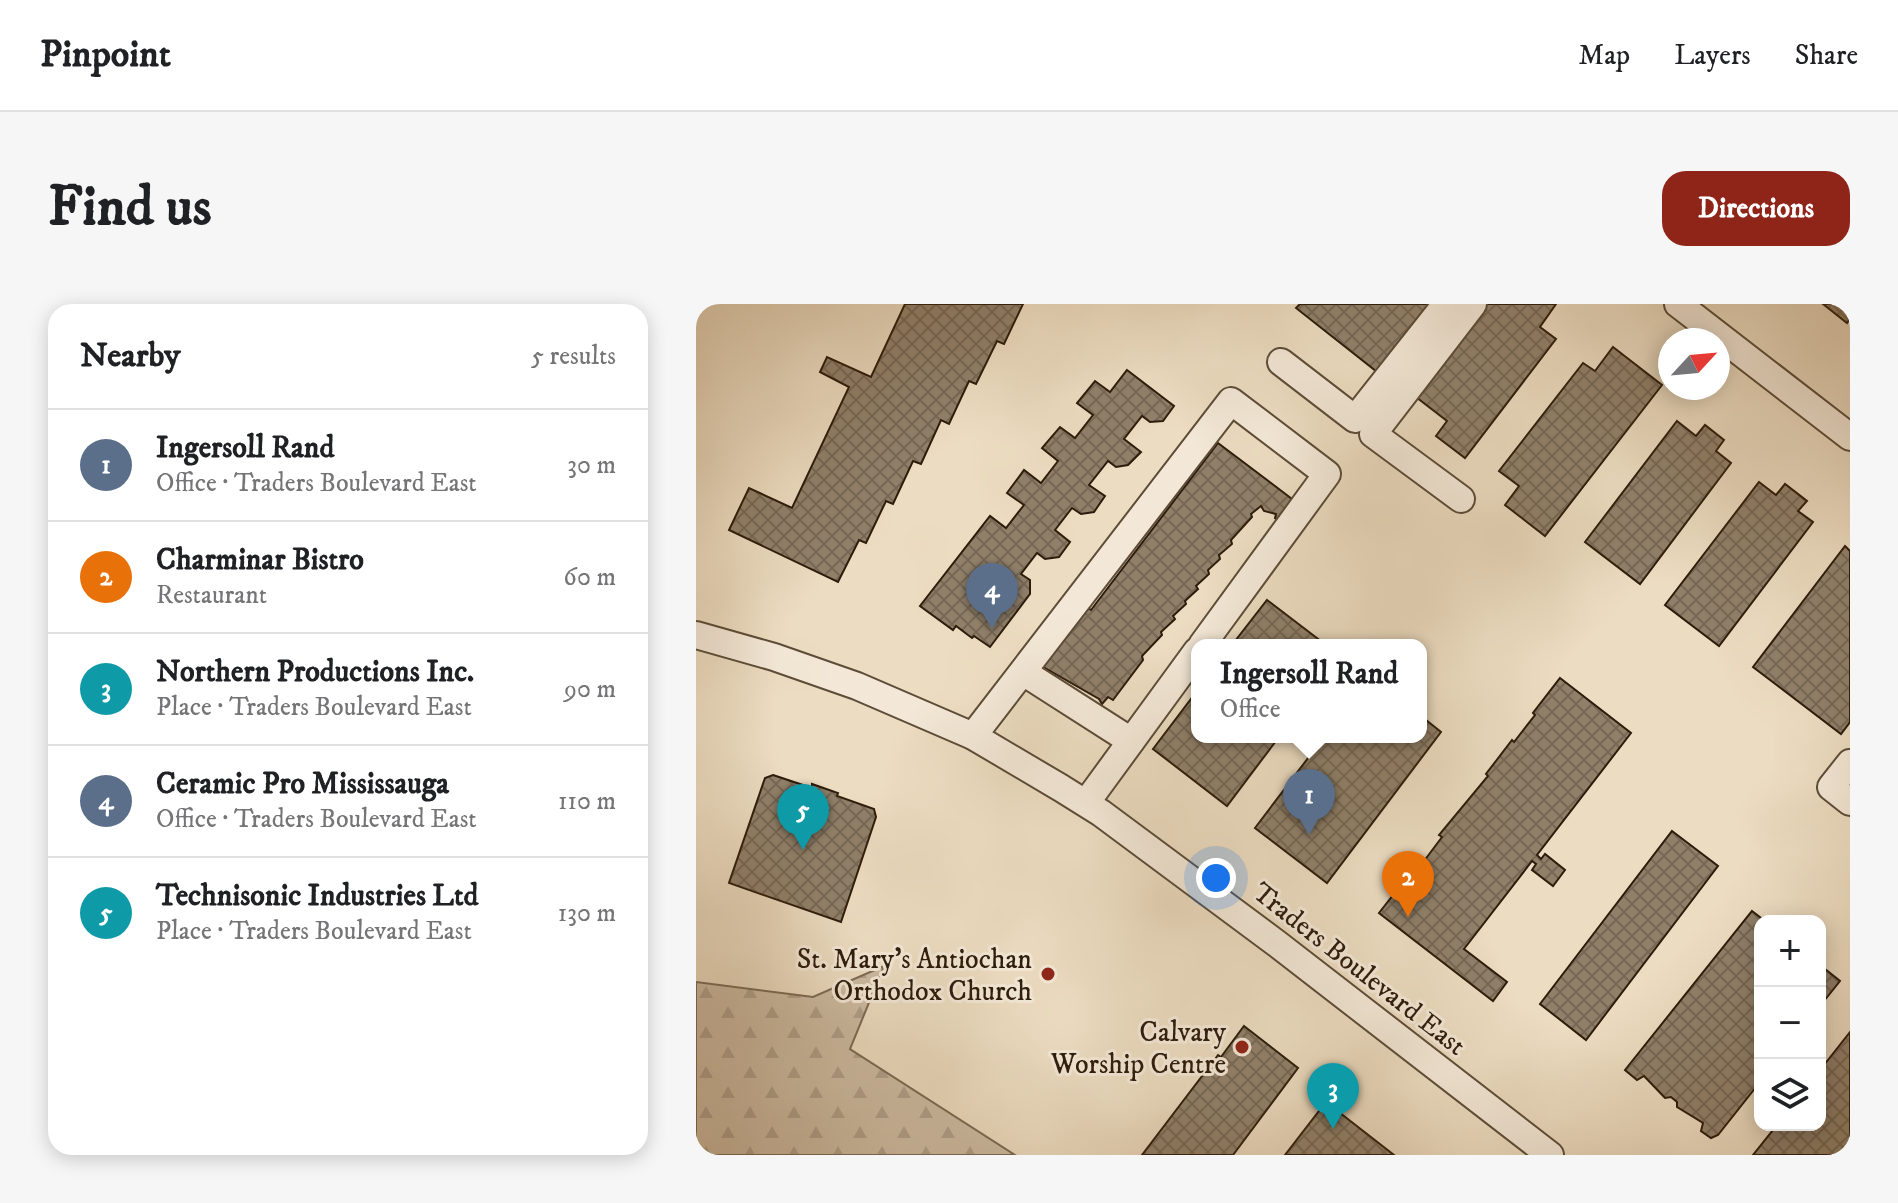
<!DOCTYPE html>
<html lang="en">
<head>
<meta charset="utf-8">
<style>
	:root { --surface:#fff; --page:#f6f6f6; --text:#202124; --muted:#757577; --line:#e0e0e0; --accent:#8f2418 }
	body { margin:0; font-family:"IM FELL DW Pica",serif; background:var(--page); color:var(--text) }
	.controls { position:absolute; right:24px; bottom:24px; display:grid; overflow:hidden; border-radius:16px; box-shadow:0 4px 20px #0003 }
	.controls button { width:72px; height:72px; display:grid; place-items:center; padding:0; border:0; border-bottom:2px solid var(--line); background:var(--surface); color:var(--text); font:40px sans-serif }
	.compass { position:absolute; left:962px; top:24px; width:72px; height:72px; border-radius:50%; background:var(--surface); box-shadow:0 4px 20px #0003; rotate:64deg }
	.you { position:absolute; left:520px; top:574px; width:28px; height:28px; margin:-20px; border:6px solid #fff; border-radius:50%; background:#1a73e8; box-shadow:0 0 0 12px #1a73e833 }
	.badge { display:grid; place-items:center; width:52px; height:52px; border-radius:50%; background:var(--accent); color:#fff; font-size:26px; font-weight:700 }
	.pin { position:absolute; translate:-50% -66px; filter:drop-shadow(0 2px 4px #0008) }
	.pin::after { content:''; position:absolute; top:42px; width:28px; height:24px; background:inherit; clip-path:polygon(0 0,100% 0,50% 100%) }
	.popup { position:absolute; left:495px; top:335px; width:236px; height:104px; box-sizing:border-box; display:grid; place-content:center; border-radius:16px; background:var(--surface); filter:drop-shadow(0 2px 6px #0005); font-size:26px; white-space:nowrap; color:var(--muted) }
	.popup b { font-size:30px; color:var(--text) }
	.popup::after { content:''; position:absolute; left:50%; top:100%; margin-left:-16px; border:16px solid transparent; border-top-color:var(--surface) }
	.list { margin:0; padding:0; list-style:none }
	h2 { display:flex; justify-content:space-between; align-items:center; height:104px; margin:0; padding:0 32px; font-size:34px }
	h2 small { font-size:26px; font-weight:400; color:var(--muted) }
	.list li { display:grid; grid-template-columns:52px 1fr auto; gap:24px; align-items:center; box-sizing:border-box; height:112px; padding:0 32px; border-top:2px solid var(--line) }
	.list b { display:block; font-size:30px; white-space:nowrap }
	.list p { margin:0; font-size:26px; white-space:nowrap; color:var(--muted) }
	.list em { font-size:26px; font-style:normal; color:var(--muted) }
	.icon { flex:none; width:44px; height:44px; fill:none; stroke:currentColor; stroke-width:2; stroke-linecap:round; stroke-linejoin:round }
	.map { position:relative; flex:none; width:1154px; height:851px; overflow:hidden; border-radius:24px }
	header { display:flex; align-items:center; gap:48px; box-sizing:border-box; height:112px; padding:0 40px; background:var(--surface); border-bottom:2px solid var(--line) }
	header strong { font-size:38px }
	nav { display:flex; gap:44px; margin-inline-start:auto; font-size:28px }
	.intro { display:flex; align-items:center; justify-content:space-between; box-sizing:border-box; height:192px; padding:0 48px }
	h1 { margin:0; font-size:56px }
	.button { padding:20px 36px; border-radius:24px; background:var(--accent); color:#fff; font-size:28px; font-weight:700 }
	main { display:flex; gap:48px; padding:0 48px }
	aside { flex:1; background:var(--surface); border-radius:24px; box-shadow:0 4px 20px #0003 }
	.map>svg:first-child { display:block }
</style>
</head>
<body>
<header>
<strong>Pinpoint</strong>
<nav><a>Map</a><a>Layers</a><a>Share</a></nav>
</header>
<div class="intro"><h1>Find us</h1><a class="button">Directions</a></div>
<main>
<aside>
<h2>Nearby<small>5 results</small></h2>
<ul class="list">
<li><span class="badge" style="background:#5c6f8a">1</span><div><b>Ingersoll Rand</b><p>Office · Traders Boulevard East</p></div><em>30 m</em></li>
<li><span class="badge" style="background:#e8710a">2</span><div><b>Charminar Bistro</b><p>Restaurant</p></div><em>60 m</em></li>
<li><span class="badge" style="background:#0f9aa8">3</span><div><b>Northern Productions Inc.</b><p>Place · Traders Boulevard East</p></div><em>90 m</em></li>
<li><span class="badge" style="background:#5c6f8a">4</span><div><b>Ceramic Pro Mississauga</b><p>Office · Traders Boulevard East</p></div><em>110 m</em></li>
<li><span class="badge" style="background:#0f9aa8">5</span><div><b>Technisonic Industries Ltd</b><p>Place · Traders Boulevard East</p></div><em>130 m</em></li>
</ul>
</aside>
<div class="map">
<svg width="1154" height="851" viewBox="0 0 1154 851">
	<defs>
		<pattern id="forest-firs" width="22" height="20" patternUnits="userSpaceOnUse" patternTransform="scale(2)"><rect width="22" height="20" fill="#ccbba2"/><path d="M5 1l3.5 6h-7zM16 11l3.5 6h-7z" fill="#b0a08a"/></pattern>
		<pattern id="building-cross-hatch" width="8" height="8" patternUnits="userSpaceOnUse" patternTransform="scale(2)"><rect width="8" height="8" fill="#90806a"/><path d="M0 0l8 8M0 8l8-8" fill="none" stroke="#766855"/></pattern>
	</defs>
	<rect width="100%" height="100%" fill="#ecdcc1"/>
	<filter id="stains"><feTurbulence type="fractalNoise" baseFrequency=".0025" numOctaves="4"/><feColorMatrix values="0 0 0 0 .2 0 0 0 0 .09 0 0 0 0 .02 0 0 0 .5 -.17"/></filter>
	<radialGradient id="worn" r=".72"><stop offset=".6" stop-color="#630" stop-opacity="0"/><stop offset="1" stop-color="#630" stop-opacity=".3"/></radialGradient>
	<!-- forest -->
	<polygon fill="url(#forest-firs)" stroke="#7c6c56" stroke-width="2" points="188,662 154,745 319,851 0,851 0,678 117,693"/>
	<!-- building -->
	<g fill="url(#building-cross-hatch)" stroke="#2d1c0b" stroke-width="2">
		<polygon points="209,0 327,0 308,40 301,37 280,80 273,77 253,120 245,116 225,160 217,157 197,200 190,197 170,239 163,236 142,278 33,226 53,184 96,204 153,83 124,68 131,53 175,73"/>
		<polygon points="604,0 740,0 685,71 600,4"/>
		<polygon points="791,0 860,0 844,23 860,35 769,154 740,132 751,117 720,93"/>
		<polygon points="1127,0 1154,0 1154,15 1151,19"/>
		<polygon points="917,43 966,81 849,232 809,201 823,182 803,167 887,59 899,67"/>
		<polygon points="431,66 478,102 467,117 454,118 446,112 428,135 445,148 432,161 420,163 412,157 393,181 409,192 398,208 385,210 376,204 359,226 374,238 363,253 349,255 341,249 325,270 334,276 334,290 294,343 278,332 276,334 260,322 257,326 224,302 294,212 310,224 328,201 311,189 328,166 345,179 362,157 346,144 364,123 379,134 397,111 381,99 399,77 414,88"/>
		<polygon points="981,117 1000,132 1009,121 1028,136 1020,147 1035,159 944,280 889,238"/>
		<polygon points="522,139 596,195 583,217 579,214 580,210 568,207 565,202 555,210 556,213 535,236 536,240 523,251 524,255 512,266 513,270 500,282 502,285 489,297 490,300 477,312 479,315 465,328 466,331 446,352 447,356 417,396 412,393 406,400 403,395 342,360 386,300 395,306"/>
		<polygon points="1063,178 1080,191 1089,180 1111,197 1102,207 1117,218 1023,342 969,301"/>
		<polygon points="1149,242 1154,247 1154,418 1145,430 1057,363"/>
		<polygon points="571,296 630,341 536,341"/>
		<polygon points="864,374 935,429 841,551 845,555 849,550 869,566 857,582 836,566 840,560 836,557 768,645 811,678 797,697 683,609 722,559 725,561 746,533 743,531 792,472 790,470 816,436 818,438 839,411 837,409"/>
		<polygon points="501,387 501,433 583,433 531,502 457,445"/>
		<polygon points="725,412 745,428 631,579 559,524 628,433 725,433"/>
		<polygon points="77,471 116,484 116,480 142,489 141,492 178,505 180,513 145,618 33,579 69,474"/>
		<polygon points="976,527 1022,562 890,736 844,700"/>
		<polygon points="1056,607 1069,617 1064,617 1064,778 1022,831 1015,834 1005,827 1007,819 981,803 981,798 975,793 969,794 948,772 941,776 929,766"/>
		<polygon points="1124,661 1144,677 1124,702"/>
		<polygon points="548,722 602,764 537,851 446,851 522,751 525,753"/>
		<polygon points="1154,728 1154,851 1057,851 1081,821 1124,821 1124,766"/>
		<polygon points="630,798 698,851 589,851"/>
	</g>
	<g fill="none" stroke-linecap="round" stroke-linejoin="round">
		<defs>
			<g id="minor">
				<polyline points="982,0 1154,133"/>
				<polyline points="585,58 659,115 750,0"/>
				<polyline points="765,195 677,130 777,0"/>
				<polyline points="0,331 78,353 161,382 277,432 365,484 405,509 580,639 854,851"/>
				<polyline points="327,368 435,437"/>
				<polyline points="277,432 535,97 631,170 506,341"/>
				<polyline points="1154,459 1135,483 1154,498"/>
				<polyline points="390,499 501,347"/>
			</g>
		</defs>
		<!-- minor casing -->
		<use href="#minor" stroke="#5d4c38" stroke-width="30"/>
		<!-- minor -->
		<use href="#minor" stroke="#f3e8d7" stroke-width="26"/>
	</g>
	<!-- markers -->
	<g fill="#8f2418" stroke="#f3e8d7" stroke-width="3">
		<circle cx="352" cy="670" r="8"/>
		<circle cx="546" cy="743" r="8"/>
	</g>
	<g text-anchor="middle" stroke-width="6" stroke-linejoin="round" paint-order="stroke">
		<!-- poi labels -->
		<g font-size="28" fill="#2d1c0b" stroke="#f3e8d7" text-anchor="end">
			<text x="336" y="664">St. Mary’s Antiochan<tspan x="336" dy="32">Orthodox Church</tspan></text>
			<text x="530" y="737">Calvary<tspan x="530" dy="32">Worship Centre</tspan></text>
		</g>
		<!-- street labels -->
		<g font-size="28" fill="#2d1c0b" stroke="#f3e8d7">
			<text transform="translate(664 664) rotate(38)" y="10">Traders Boulevard East</text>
		</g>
	</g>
	<rect width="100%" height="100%" filter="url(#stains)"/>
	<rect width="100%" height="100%" fill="url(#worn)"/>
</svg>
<div class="controls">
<button>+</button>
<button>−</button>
<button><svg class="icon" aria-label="layers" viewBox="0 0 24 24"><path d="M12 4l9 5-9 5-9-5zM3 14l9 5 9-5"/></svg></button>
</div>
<svg class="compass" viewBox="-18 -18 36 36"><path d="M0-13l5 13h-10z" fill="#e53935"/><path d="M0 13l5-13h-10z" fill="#757577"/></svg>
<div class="you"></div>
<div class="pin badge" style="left:613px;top:531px;background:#5c6f8a">1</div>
<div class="popup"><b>Ingersoll Rand</b>Office</div>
<div class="pin badge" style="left:712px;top:613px;background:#e8710a">2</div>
<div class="pin badge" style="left:637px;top:825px;background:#0f9aa8">3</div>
<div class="pin badge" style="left:296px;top:325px;background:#5c6f8a">4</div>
<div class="pin badge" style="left:107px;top:546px;background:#0f9aa8">5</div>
</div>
</main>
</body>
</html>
